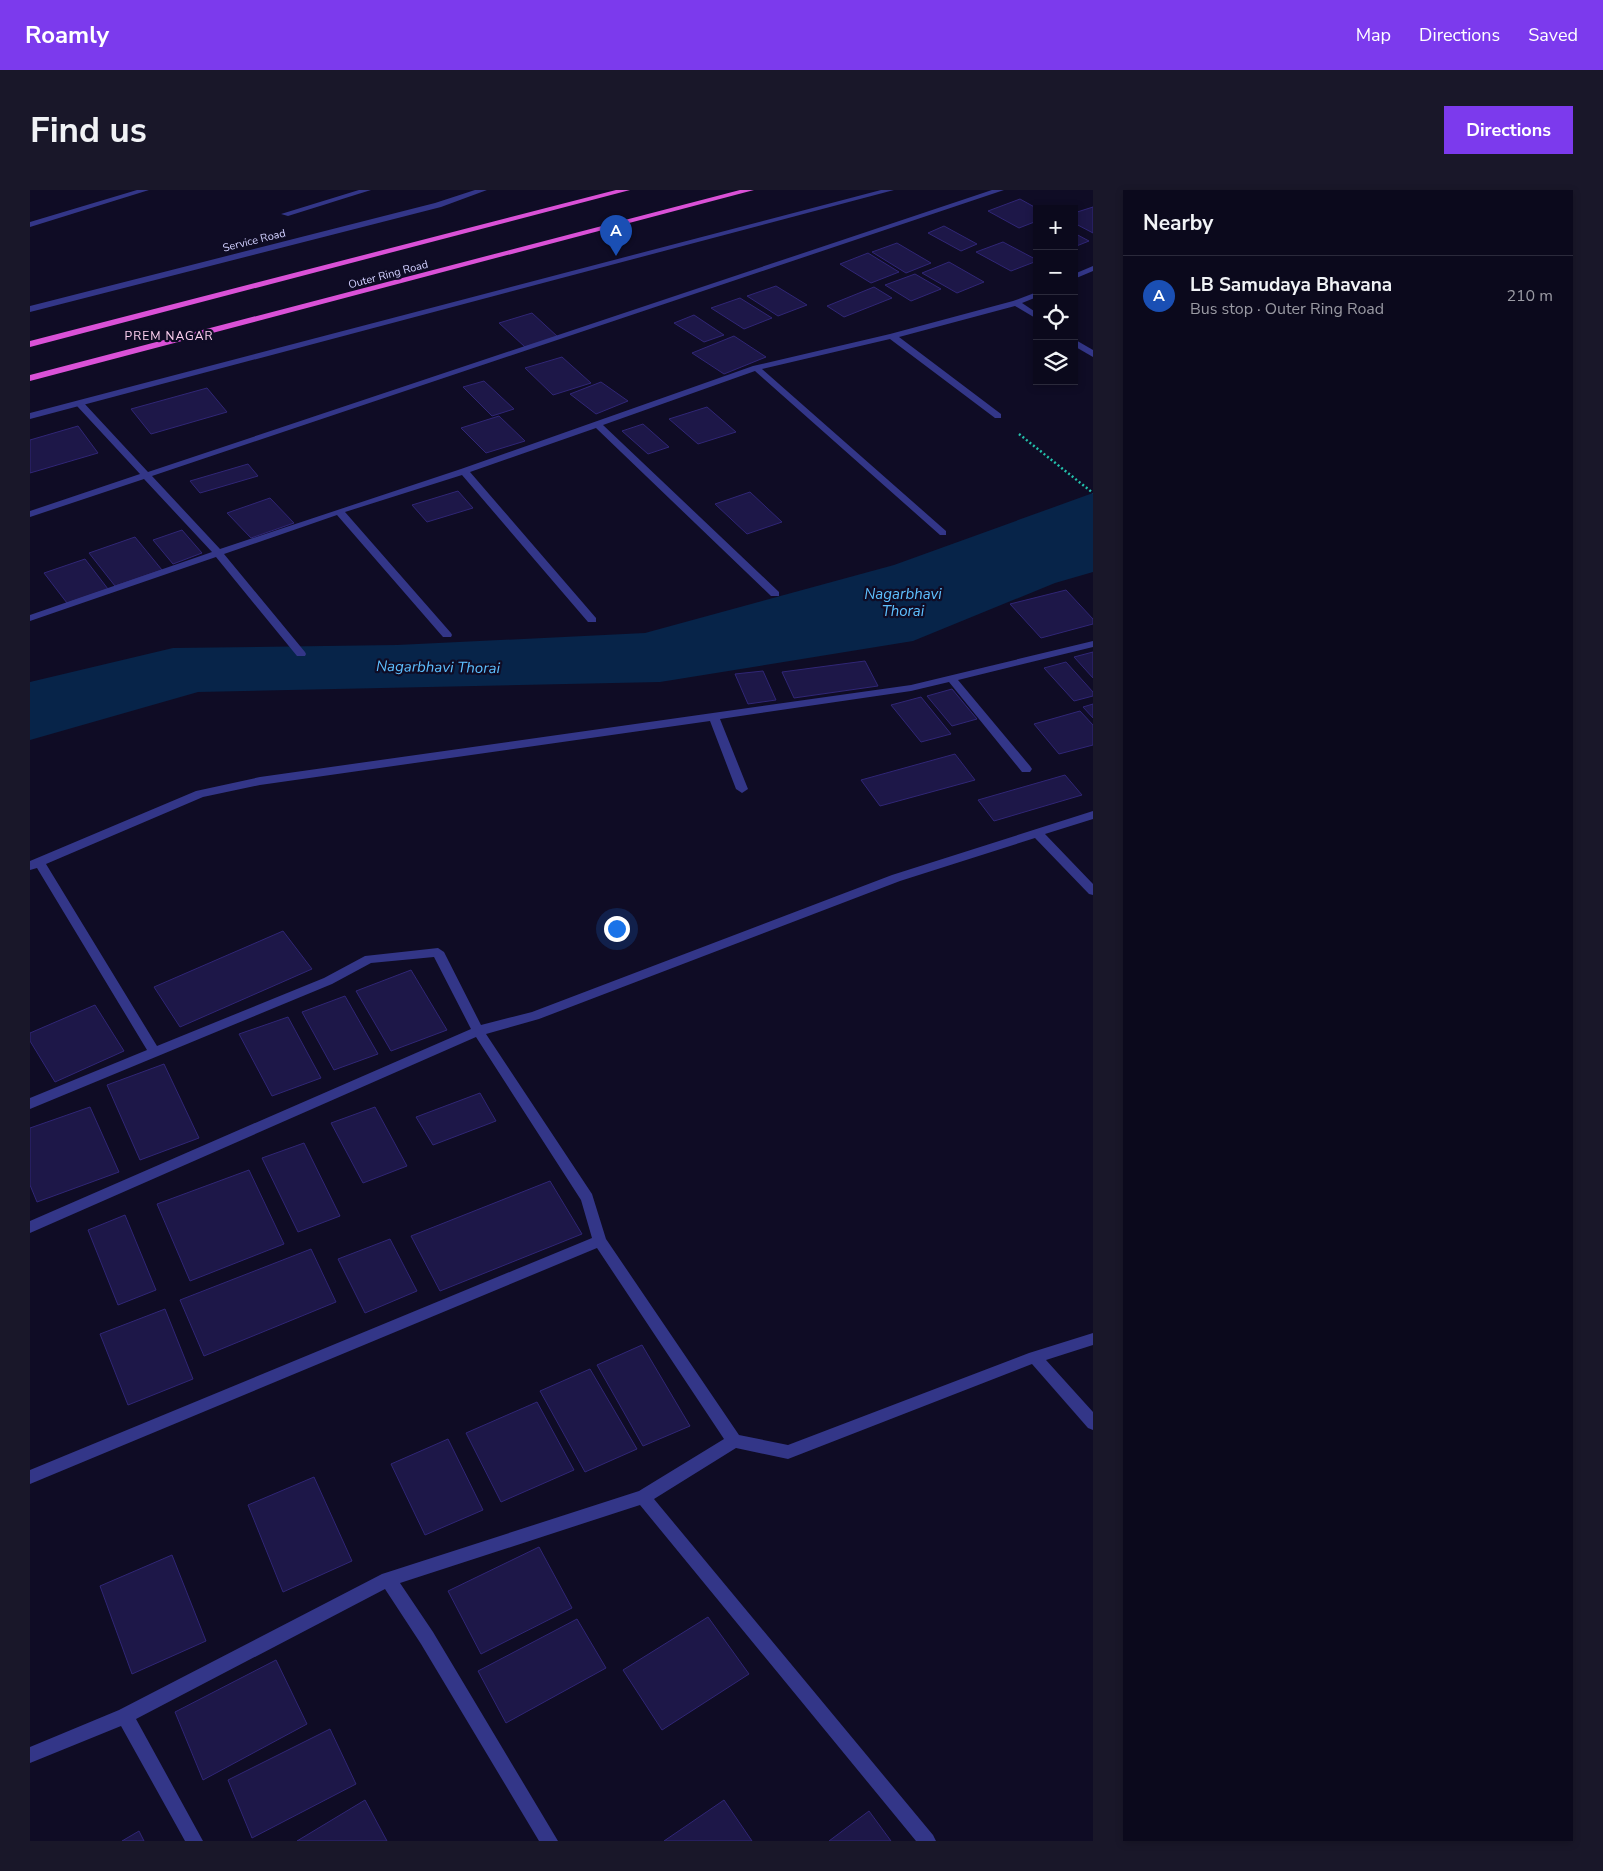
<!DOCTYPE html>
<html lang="en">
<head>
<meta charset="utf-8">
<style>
	:root { --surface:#0b091c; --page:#191729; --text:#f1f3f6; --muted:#9a9aa3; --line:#2b2a3b; --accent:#7c3aed }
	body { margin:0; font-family:"Nunito Sans",sans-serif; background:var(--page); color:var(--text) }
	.controls { position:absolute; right:15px; top:15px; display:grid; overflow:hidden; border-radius:0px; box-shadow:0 2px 8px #0003 }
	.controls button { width:45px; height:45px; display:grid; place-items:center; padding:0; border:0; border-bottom:1px solid var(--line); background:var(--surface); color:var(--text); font:25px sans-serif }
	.you { position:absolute; left:586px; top:738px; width:18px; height:18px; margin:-12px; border:4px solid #fff; border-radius:50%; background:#1a73e8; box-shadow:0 0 0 8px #1a73e833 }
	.badge { display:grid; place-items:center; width:32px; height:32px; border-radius:50%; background:var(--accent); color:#fff; font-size:16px; font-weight:700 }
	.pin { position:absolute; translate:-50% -41px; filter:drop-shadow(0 1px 2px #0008) }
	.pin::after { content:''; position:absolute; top:26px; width:18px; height:15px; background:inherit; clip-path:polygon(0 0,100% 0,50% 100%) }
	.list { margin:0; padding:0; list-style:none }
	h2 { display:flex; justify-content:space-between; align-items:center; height:65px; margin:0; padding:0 20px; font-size:21px }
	h2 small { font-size:16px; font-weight:400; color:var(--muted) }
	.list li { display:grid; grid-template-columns:32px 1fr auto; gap:15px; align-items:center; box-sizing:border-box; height:80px; padding:0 20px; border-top:1px solid var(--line) }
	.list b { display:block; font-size:19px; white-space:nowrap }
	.list p { margin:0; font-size:16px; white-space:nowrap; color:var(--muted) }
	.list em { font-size:16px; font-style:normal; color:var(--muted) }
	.icon { flex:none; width:28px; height:28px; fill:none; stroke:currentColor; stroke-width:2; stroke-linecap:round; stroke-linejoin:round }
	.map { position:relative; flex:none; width:1063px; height:1651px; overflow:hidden; border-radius:0px }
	header { display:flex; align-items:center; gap:30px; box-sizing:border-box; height:70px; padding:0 25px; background:var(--accent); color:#fff }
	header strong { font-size:24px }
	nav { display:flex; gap:28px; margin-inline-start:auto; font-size:18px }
	.intro { display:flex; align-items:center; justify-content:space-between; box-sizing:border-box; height:120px; padding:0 30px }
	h1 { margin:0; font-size:35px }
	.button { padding:12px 22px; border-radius:0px; background:var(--accent); color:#fff; font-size:18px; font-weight:700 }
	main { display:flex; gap:30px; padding:0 30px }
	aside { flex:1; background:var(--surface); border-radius:0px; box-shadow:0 2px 8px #0003 }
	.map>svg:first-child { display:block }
</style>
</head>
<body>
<header>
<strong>Roamly</strong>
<nav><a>Map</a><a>Directions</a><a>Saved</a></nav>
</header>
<div class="intro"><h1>Find us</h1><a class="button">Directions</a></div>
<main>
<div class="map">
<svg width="1063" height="1651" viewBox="0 0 1063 1651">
	<rect width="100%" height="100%" fill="#0f0c25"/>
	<!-- water -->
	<polygon fill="#072449" points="1063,303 1063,382 1025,393 883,451 630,492 168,502 0,550 0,492 143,458 367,455 615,443 864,375"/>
	<!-- building -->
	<g fill="#1d1748" stroke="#302676">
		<polygon points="990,9 1008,19 1007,31 989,38 958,21"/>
		<polygon points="1063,17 1063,43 1044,33 1044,23"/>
		<polygon points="914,36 947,54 931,61 898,43"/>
		<polygon points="1044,43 1059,51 1044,57"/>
		<polygon points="973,52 1007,70 1007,71 981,81 946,62"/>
		<polygon points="867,53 901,73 876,83 842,62"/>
		<polygon points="838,63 869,82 841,93 810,74"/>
		<polygon points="919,72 954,92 927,103 892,83"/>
		<polygon points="885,84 911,99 881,111 855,95"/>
		<polygon points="746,96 777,115 748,126 717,106"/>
		<polygon points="844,97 862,108 814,127 797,116"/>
		<polygon points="710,108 742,128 714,139 681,118"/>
		<polygon points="502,123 528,147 495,157 469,133"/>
		<polygon points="664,125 694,145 674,152 644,133"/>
		<polygon points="704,146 736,167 694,184 662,163"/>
		<polygon points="532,167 561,193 523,205 495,178"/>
		<polygon points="454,191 484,219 462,226 433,197"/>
		<polygon points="571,192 598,211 566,224 540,204"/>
		<polygon points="177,198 197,222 121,244 101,219"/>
		<polygon points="677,217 706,242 668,254 639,229"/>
		<polygon points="469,226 495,251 456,263 431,238"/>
		<polygon points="613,234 639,257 618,264 592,241"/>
		<polygon points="48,236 68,263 0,283 0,250"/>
		<polygon points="218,274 228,286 170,303 160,291"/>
		<polygon points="428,301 443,318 397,332 382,315"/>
		<polygon points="720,302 752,332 717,344 685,314"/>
		<polygon points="240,308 264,333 221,348 197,323"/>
		<polygon points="152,340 172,363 143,374 123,350"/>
		<polygon points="105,347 132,380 85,396 59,363"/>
		<polygon points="55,369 78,399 37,413 14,383"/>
		<polygon points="1036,400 1063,429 1063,434 1011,448 980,414"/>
		<polygon points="1063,462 1063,488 1044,467"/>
		<polygon points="835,471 848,496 764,508 752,482"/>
		<polygon points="1036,472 1063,502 1063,506 1044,511 1014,478"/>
		<polygon points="733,481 746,510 718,514 705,484"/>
		<polygon points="922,499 947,529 922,536 897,506"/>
		<polygon points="891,507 921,544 891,552 861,515"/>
		<polygon points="1063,514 1063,528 1053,517"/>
		<polygon points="1050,521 1063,535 1063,555 1029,564 1004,534"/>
		<polygon points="925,564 945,590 850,616 831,590"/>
		<polygon points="1035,585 1052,605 964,631 948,610"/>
		<polygon points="253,741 282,779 150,837 124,797"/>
		<polygon points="381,780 417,840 361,861 326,801"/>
		<polygon points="315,806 348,864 304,880 272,822"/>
		<polygon points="65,815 94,861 25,892 0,851 0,843"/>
		<polygon points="258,827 291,888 242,906 209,844"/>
		<polygon points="134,874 169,948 110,970 77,895"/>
		<polygon points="450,903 466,931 403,955 386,927"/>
		<polygon points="60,917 89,982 7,1012 0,995 0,938"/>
		<polygon points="345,917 377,976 333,993 301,933"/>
		<polygon points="274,953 310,1026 268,1042 232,968"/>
		<polygon points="219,980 254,1054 160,1091 127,1014"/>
		<polygon points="520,991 552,1044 410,1101 381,1046"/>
		<polygon points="95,1025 126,1100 88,1115 58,1040"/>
		<polygon points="360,1049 387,1101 335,1123 308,1069"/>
		<polygon points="281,1059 306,1112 174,1166 150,1110"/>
		<polygon points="135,1119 163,1189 98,1215 70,1144"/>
		<polygon points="612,1155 660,1236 613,1256 567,1175"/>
		<polygon points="560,1179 607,1259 555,1282 510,1201"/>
		<polygon points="507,1212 544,1280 471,1312 436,1243"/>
		<polygon points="418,1249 453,1320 395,1345 361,1274"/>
		<polygon points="284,1287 322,1371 253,1402 218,1315"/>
		<polygon points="509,1357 542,1418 451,1464 418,1401"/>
		<polygon points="142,1365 176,1451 102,1484 70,1396"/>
		<polygon points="678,1427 719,1484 632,1540 593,1480"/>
		<polygon points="547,1429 576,1478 476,1533 448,1481"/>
		<polygon points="246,1470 277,1534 173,1590 145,1522"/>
		<polygon points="300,1539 326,1594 222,1648 198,1590"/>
		<polygon points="335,1610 357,1651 267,1651"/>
		<polygon points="694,1610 722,1651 634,1651"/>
		<polygon points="839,1621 861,1651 799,1651"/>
		<polygon points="109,1641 114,1651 92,1651"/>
	</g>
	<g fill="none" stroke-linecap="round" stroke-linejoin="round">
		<!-- path -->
		<polyline stroke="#23c0ab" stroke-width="2.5" stroke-dasharray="2 2.5" stroke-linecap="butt" points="989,244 1063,303"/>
		<!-- minor -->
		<g fill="#333688" fill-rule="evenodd">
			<polygon points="107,0 119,0 0,37 0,32"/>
			<polygon points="329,0 341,0 258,26 251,24"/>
			<polygon points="962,0 974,0 122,286 190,359 431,279 723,176 860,144 983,111 1007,102 1007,107 992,113 1007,123 1007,129 985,116 869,147 971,224 971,228 965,228 860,149 732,179 916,341 916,345 910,345 725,181 573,235 749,402 749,406 741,406 566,238 440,282 566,428 566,432 558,432 432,285 315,322 421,443 422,445 421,447 413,447 307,325 194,364 275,462 276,464 275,466 267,466 186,367 0,431 0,425 182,362 114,289 0,327 0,321 110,284 47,216 47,212 53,212 118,282"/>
			<polygon points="1063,76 1063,81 1044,89 1044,84"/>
			<polygon points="1044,149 1063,160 1063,167 1044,156"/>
			<polygon points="1063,451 1063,457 928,490 1000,576 1002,579 1000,582 992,582 919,492 881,501 690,529 718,599 712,603 706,599 680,531 230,595 173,607 16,674 127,856 294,788 335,766 408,758 414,762 451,835 502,822 862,685 1063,621 1063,629 1015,644 1063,694 1063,705 1059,704 1005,648 870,691 509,829 456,844 562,1004 576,1049 709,1245 758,1255 999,1163 1063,1143 1063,1155 1016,1170 1063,1222 1063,1240 1058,1238 1002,1174 758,1269 706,1258 624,1309 903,1645 906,1651 886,1651 610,1315 370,1393 403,1442 528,1651 509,1651 391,1454 355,1399 106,1529 173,1651 155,1651 91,1536 0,1573 0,1557 89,1520 352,1384 609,1301 694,1249 567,1058 0,1294 0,1280 562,1048 551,1010 446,847 0,1043 0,1031 441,839 404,767 341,773 302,794 0,919 0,908 117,860 7,678 0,680 0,671 166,601 230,587 881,495"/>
		</g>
		<!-- tertiary -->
		<g fill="#333688" fill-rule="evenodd">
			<polygon points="445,0 457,0 411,17 0,122 0,116 405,13"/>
			<polygon points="851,0 864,0 0,229 0,223"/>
		</g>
		<!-- trunk -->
		<g fill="#da51d7" fill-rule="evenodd">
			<polygon points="586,0 600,0 0,157 0,151"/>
			<polygon points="710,0 724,0 0,191 0,185"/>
		</g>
	</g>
	<g text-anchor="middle" stroke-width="4.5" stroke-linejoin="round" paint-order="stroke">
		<!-- far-street labels -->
		<g font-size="11" fill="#d2d0ff" stroke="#0f0c25">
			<text transform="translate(224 50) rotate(-14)" y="4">Service Road</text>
			<text transform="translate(358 84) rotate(-15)" y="4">Outer Ring Road</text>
		</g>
		<!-- far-neighbourhood labels -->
		<g font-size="12" letter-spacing="1" fill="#ffd2f2" stroke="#0f0c25">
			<text x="139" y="150">PREM NAGAR</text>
		</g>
		<!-- water labels -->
		<g font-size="15" font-style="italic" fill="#5ec0ff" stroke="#0f0c25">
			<text x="873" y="409">Nagarbhavi<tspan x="873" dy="17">Thorai</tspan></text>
			<text transform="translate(408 477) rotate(1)" y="5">Nagarbhavi Thorai</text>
		</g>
	</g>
</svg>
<div class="controls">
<button>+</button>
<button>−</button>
<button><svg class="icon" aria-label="locate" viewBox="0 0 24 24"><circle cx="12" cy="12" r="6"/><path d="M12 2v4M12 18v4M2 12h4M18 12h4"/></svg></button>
<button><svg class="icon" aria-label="layers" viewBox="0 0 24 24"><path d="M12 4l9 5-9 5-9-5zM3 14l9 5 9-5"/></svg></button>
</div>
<div class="you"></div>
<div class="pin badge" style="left:586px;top:66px;background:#1a4fb4">A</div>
</div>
<aside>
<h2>Nearby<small></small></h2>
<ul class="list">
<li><span class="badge" style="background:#1a4fb4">A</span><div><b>LB Samudaya Bhavana</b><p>Bus stop · Outer Ring Road</p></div><em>210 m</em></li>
</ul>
</aside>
</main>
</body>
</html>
